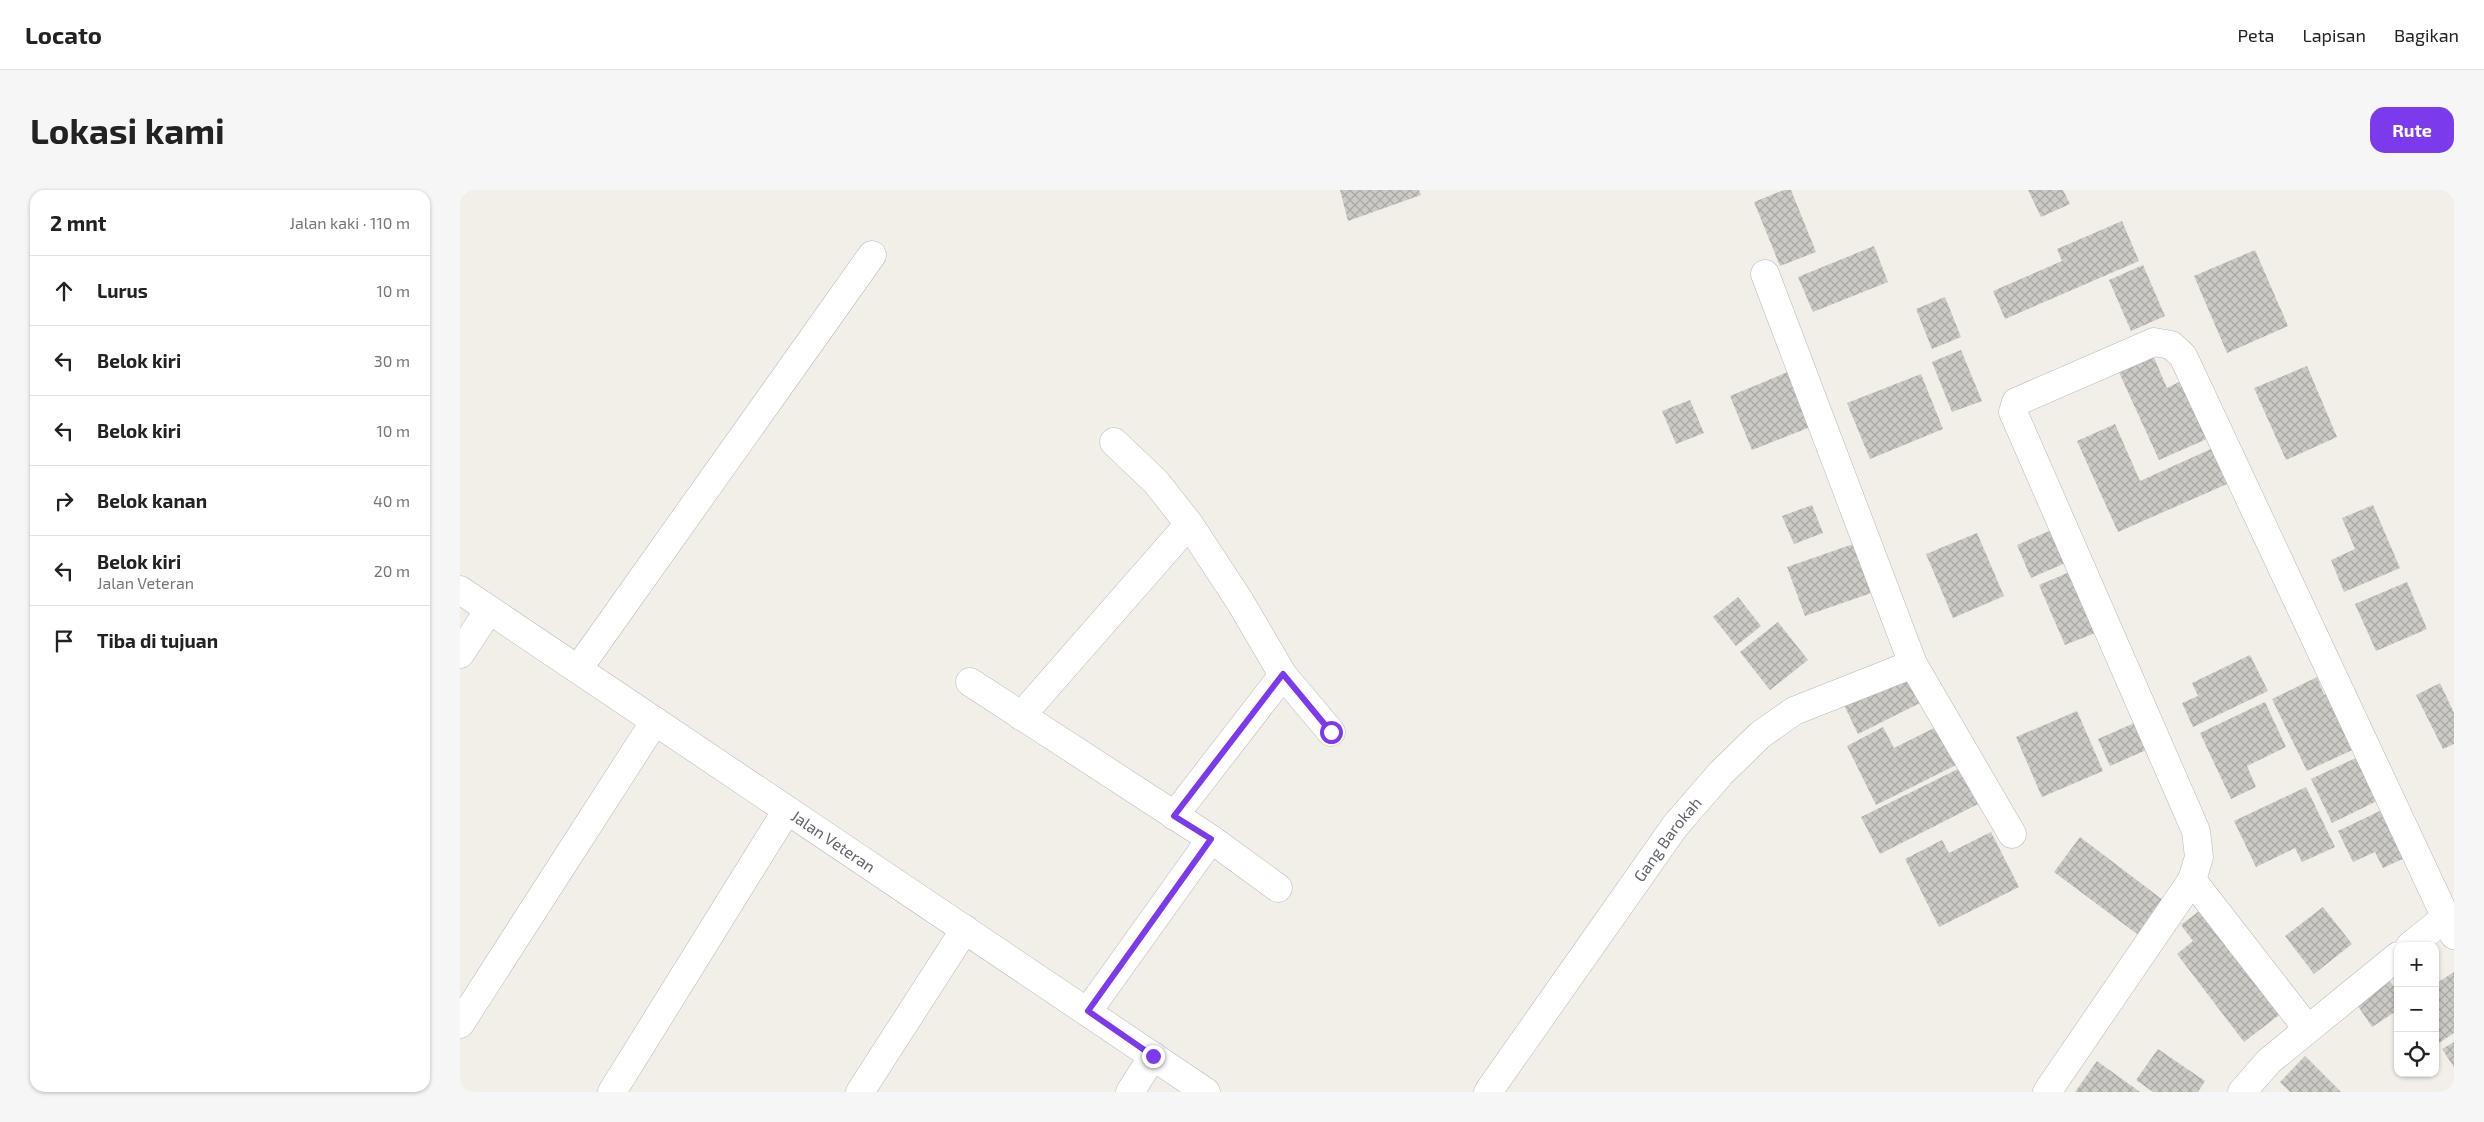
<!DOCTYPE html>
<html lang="id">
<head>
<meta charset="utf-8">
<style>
	:root { --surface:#fff; --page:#f6f6f6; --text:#222; --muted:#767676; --line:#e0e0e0; --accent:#7c3aed }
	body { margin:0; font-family:"Exo 2",sans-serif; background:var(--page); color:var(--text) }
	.controls { position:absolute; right:15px; bottom:15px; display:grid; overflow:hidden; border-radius:10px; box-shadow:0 1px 4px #0004 }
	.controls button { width:45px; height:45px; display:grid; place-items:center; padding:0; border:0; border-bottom:1px solid var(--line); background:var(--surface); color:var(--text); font:25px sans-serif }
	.stop { position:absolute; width:15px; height:15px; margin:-11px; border:4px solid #7c3aed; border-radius:50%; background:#fff }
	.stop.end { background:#7c3aed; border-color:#fff; box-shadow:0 1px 5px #0008 }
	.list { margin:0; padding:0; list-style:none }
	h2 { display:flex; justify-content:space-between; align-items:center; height:65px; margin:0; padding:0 20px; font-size:21px }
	h2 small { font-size:16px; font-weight:400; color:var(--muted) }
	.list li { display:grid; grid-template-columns:32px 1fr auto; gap:15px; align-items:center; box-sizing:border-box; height:70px; padding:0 20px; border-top:1px solid var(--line) }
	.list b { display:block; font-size:19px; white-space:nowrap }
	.list p { margin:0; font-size:16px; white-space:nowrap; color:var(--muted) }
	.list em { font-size:16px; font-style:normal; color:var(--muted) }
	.icon { flex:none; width:28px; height:28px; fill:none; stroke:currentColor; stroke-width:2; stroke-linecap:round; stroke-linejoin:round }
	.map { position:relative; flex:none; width:1994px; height:902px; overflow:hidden; border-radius:15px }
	header { display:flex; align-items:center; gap:30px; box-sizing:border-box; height:70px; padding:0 25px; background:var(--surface); border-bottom:1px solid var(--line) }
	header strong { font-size:24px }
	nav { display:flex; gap:28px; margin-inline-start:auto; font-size:18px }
	.intro { display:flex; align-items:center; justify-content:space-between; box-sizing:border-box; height:120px; padding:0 30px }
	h1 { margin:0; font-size:35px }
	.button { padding:12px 22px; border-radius:15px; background:var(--accent); color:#fff; font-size:18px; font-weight:700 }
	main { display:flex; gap:30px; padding:0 30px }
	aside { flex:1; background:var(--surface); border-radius:15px; box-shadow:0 1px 4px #0004 }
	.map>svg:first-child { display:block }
</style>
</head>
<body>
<header>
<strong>Locato</strong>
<nav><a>Peta</a><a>Lapisan</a><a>Bagikan</a></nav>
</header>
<div class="intro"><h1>Lokasi kami</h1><a class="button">Rute</a></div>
<main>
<aside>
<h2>2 mnt<small>Jalan kaki · 110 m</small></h2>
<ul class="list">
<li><svg class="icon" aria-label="ahead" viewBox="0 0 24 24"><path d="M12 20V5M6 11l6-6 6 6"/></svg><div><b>Lurus</b></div><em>10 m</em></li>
<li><svg class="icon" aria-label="left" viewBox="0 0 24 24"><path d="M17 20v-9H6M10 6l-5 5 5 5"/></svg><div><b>Belok kiri</b></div><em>30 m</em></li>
<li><svg class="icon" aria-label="left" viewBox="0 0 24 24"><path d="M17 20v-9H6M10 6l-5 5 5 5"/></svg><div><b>Belok kiri</b></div><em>10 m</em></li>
<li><svg class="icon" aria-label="right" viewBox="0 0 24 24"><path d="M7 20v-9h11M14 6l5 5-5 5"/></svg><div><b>Belok kanan</b></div><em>40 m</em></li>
<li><svg class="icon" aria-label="left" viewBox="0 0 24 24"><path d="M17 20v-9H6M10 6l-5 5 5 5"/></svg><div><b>Belok kiri</b><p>Jalan Veteran</p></div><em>20 m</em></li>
<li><svg class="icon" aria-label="arrive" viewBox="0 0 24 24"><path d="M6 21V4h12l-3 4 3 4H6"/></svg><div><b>Tiba di tujuan</b></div></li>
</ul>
</aside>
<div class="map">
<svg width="1994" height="902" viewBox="0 0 1994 902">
	<defs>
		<pattern id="building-cross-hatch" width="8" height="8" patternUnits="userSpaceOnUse" patternTransform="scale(1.25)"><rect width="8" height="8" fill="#cccac5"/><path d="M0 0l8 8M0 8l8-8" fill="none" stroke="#a9a8a4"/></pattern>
	</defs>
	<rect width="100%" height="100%" fill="#f1efe8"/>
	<!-- building -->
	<g fill="url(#building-cross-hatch)">
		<polygon points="880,0 959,0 961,5 888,31"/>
		<polygon points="1324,0 1331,0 1356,62 1320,76 1294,12"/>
		<polygon points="1568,0 1603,0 1610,14 1581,27"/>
		<polygon points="1662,31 1679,71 1545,129 1533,101 1602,71 1597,59"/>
		<polygon points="1414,56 1428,92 1353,122 1338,87"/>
		<polygon points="1795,60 1828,136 1767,163 1734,86"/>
		<polygon points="1683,75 1705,126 1671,141 1649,90"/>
		<polygon points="1485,107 1501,147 1472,159 1456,119"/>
		<polygon points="1501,160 1522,211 1492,222 1472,172"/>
		<polygon points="1692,163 1707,198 1723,190 1749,248 1699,270 1657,178"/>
		<polygon points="1847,176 1877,247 1826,270 1794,198"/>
		<polygon points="1330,181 1353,236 1292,260 1270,206"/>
		<polygon points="1461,184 1483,239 1410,269 1387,213"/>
		<polygon points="1230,210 1244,243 1216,254 1202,221"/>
		<polygon points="1655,234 1680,291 1751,259 1767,294 1658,342 1617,251"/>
		<polygon points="1352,315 1363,343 1334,354 1322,326"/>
		<polygon points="1913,315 1940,378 1884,402 1871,370 1895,359 1882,328"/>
		<polygon points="1596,338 1610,371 1571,388 1557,355"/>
		<polygon points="1517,343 1544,406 1493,428 1466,364"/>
		<polygon points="1402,351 1420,400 1345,426 1327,377"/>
		<polygon points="1619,378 1645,439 1605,455 1579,395"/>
		<polygon points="1947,392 1967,439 1916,461 1895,414"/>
		<polygon points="1278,407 1301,436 1276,456 1253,427"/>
		<polygon points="1318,432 1348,470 1310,500 1280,462"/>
		<polygon points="1790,465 1808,501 1733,537 1722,513 1738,506 1732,493"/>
		<polygon points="1449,480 1464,511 1398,544 1383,513"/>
		<polygon points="1857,487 1864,505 1874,500 1901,556 1847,581 1812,509"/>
		<polygon points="1980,493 1994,523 1994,554 1983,559 1956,505"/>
		<polygon points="1805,512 1826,557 1787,576 1796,597 1771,609 1740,543"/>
		<polygon points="1617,521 1643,581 1582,607 1556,547"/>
		<polygon points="1681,530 1693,557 1650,576 1638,549"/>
		<polygon points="1423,537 1434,558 1476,537 1496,575 1416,615 1387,556"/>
		<polygon points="1900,566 1921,609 1872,633 1851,589"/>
		<polygon points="1500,578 1518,614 1420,664 1401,627"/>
		<polygon points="1846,597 1875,657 1842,672 1835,658 1796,677 1774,631"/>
		<polygon points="1928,617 1951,665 1923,678 1915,662 1893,672 1878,641"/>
		<polygon points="1531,642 1559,697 1479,737 1445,669 1482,650 1489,663"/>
		<polygon points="1620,647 1703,710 1677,744 1594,682"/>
		<polygon points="1863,717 1892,754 1854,784 1825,746"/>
		<polygon points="1743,718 1823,822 1784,852 1717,764 1733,751 1721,735"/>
		<polygon points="1994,782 1994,843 1979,853 1975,847 1975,825 1980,822 1975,815 1975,794"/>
		<polygon points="1926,785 1938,803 1938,820 1912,837 1892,807"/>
		<polygon points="1994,852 1994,877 1982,859"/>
		<polygon points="1698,859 1745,891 1738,902 1693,902 1676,890"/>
		<polygon points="1845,866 1881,902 1830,902 1820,892"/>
		<polygon points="1637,871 1680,902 1615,902"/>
	</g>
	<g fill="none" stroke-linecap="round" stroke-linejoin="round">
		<defs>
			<g id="minor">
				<polyline points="1305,84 1453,474 1552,644"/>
				<polyline points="654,252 696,292 729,334 779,410 823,485 871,542"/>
				<path id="s1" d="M0,400l746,502"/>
				<polyline points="0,464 29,420"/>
				<polyline points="118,479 412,65"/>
				<polyline points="510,492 751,649 818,698"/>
				<polyline points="561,526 729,334"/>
				<polyline points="714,626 823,485"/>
				<polyline points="1732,690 1847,838"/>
				<polyline points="1950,756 1985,728"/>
				<polyline points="628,821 751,649"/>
				<polyline points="0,834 195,531"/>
				<polyline points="152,902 327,620"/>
				<polyline points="400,902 505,739"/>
				<polyline points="670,902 693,866"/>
				<path id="s2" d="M1028,902l187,-266 46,-53 39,-38 34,-24 119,-47"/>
				<polyline points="1587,902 1732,690 1739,667 1736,641 1553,222 1556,212 1694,152 1711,155 1723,166 1994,745"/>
				<polyline points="1782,902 1809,871 1938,766"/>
			</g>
		</defs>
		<!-- minor casing -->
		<use href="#minor" stroke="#b5b8bc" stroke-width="29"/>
		<!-- minor -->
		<use href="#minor" stroke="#fff" stroke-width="28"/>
	</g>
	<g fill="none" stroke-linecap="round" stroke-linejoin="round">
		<!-- route -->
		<polyline stroke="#7c3aed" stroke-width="6" points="693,866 628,821 751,649 714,626 823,484 871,542"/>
	</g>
	<g text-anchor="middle" stroke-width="4" stroke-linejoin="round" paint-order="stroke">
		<!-- street labels -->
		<g font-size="16" fill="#5f6368" stroke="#fff">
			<text dy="6" stroke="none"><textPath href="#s2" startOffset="310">Gang Barokah</textPath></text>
			<text dy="6" stroke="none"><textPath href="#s1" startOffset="450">Jalan Veteran</textPath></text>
		</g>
	</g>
</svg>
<div class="controls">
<button>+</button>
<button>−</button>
<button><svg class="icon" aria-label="locate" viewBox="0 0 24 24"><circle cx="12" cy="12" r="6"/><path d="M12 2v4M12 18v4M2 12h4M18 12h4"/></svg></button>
</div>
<div class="stop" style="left:871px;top:542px"></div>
<div class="stop end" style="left:693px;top:866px"></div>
</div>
</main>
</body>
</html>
